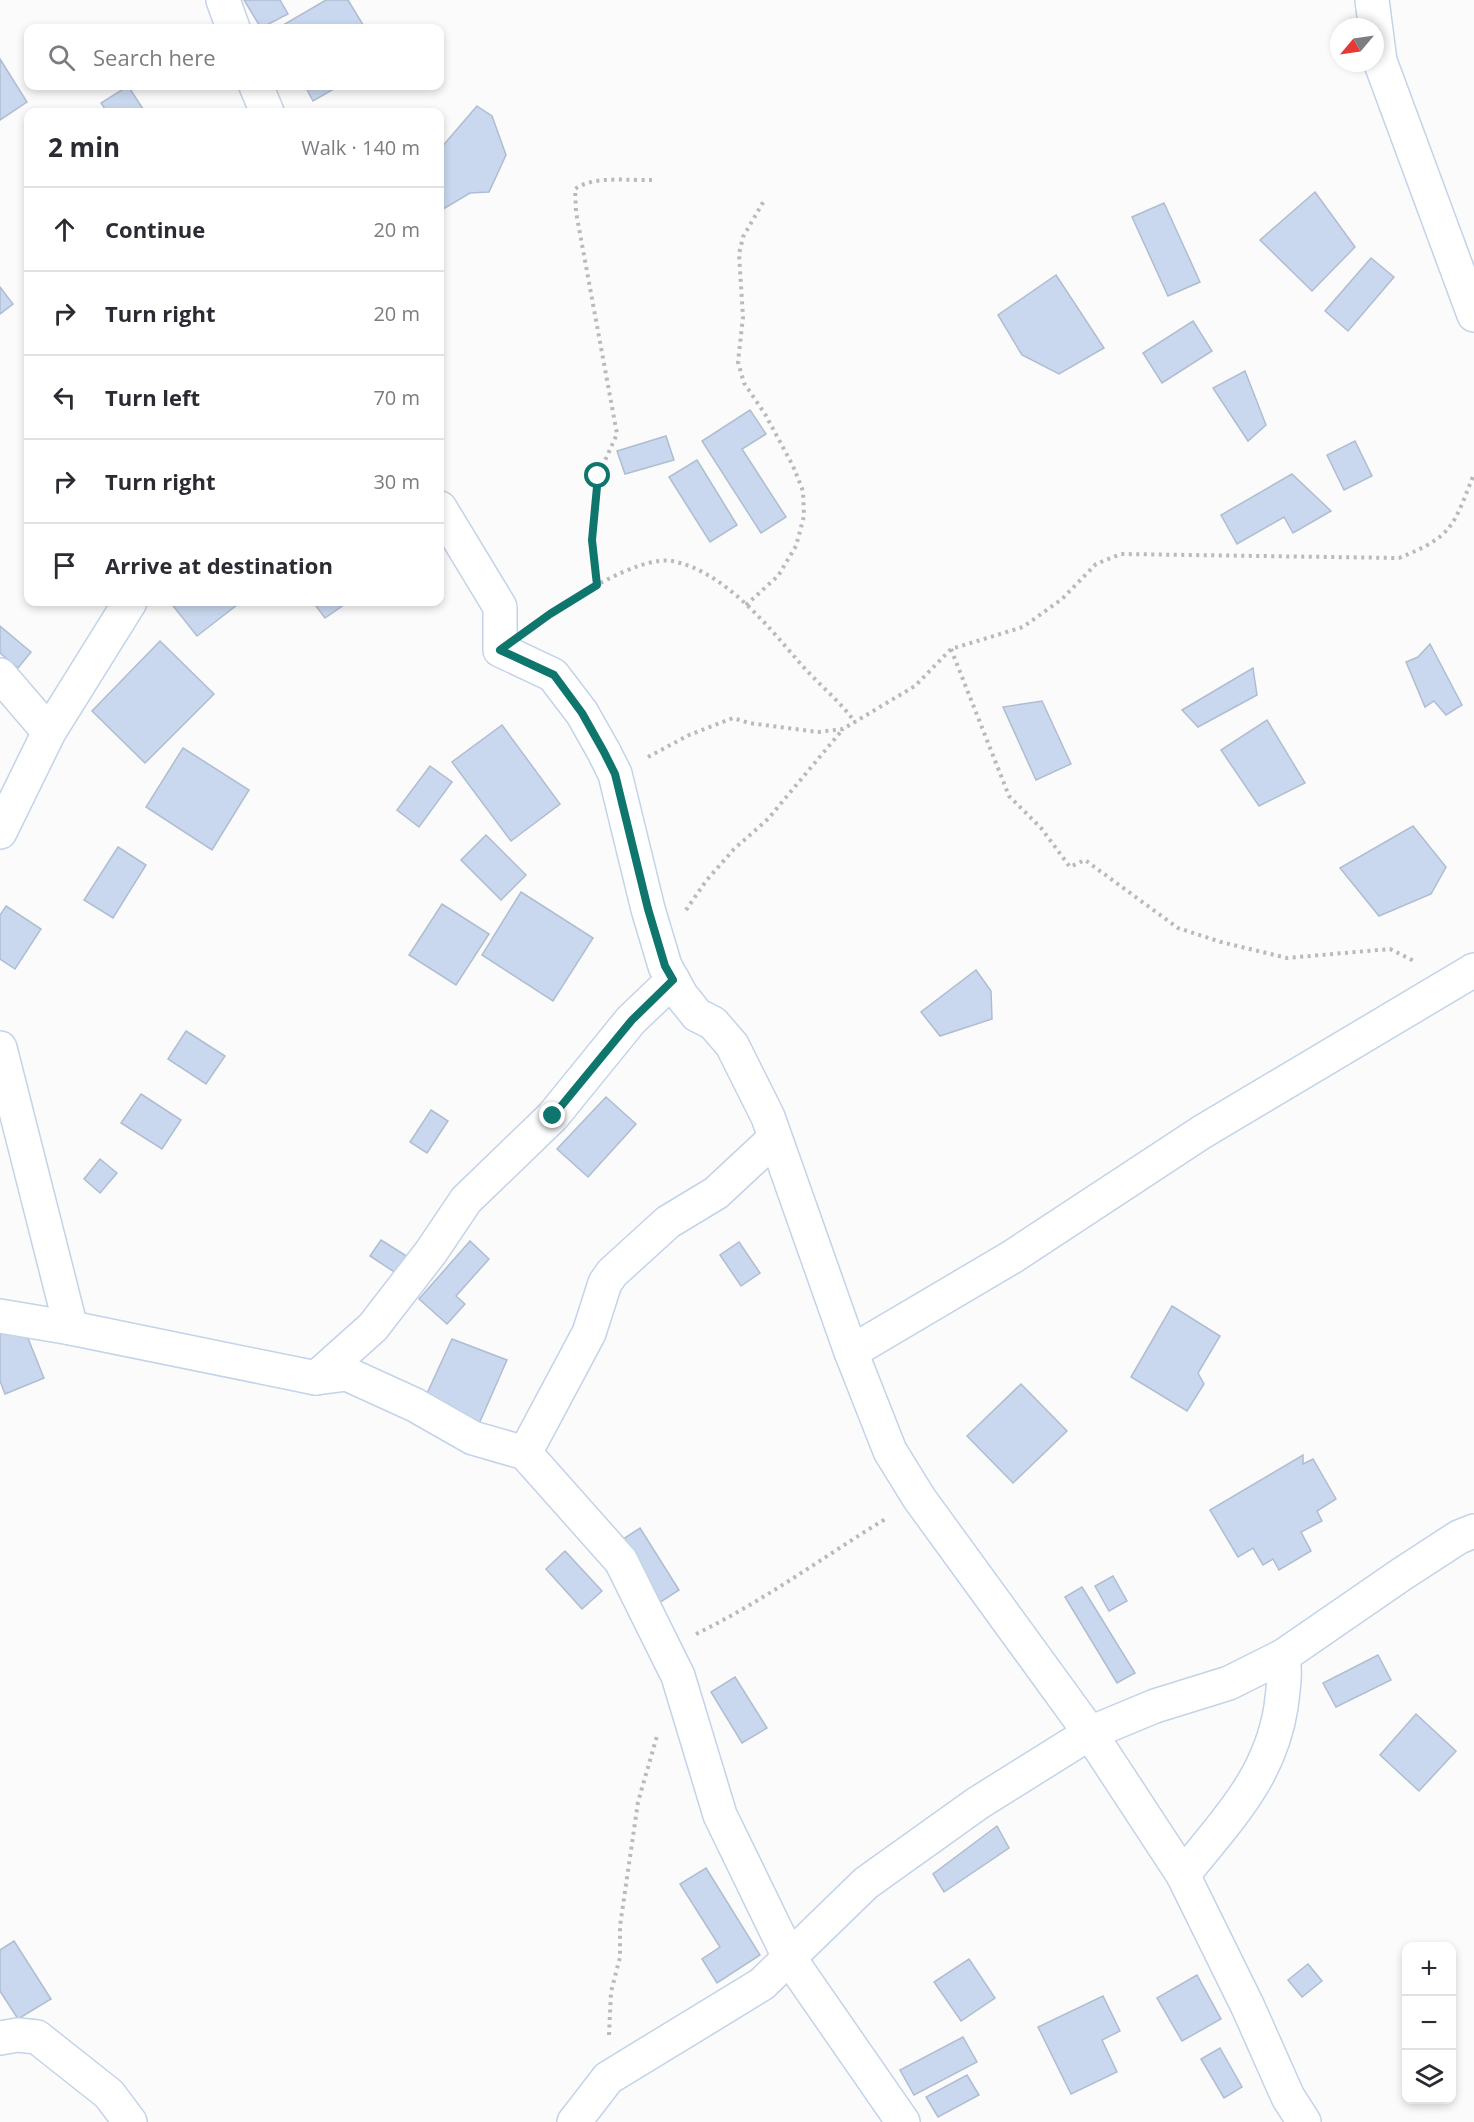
<!DOCTYPE html>
<html lang="en">
<head>
<meta charset="utf-8">
<style>
	:root { --surface:#fff; --page:#f2f2f3; --text:#2b2b33; --muted:#7c7c81; --line:#e1e1e2 }
	body { margin:0; font-family:"Open Sans",sans-serif; background:var(--page); color:var(--text) }
	.controls { position:absolute; right:18px; bottom:18px; display:grid; overflow:hidden; border-radius:12px; box-shadow:0 3px 9px #0003 }
	.controls button { width:54px; height:54px; display:grid; place-items:center; padding:0; border:0; border-bottom:2px solid var(--line); background:var(--surface); color:var(--text); font:30px sans-serif }
	.compass { position:absolute; left:1330px; top:18px; width:54px; height:54px; border-radius:50%; background:var(--surface); box-shadow:0 3px 9px #0003; rotate:241deg }
	.stop { position:absolute; width:18px; height:18px; margin:-14px; border:4px solid #0f766e; border-radius:50%; background:#fff }
	.stop.end { background:#0f766e; border-color:#fff; box-shadow:0 2px 6px #0008 }
	.list { margin:0; padding:0; list-style:none }
	h2 { display:flex; justify-content:space-between; align-items:center; height:78px; margin:0; padding:0 24px; font-size:26px }
	h2 small { font-size:20px; font-weight:400; color:var(--muted) }
	.list li { display:grid; grid-template-columns:39px 1fr auto; gap:18px; align-items:center; box-sizing:border-box; height:84px; padding:0 24px; border-top:2px solid var(--line) }
	.list b { display:block; font-size:22px; white-space:nowrap }
	.list em { font-size:20px; font-style:normal; color:var(--muted) }
	.icon { flex:none; width:33px; height:33px; fill:none; stroke:currentColor; stroke-width:2; stroke-linecap:round; stroke-linejoin:round }
	.map { position:relative; flex:none; width:1474px; height:2122px; overflow:hidden }
	.search { position:absolute; background:var(--surface); box-shadow:0 3px 9px #0003; left:24px; top:24px; width:420px; height:66px; display:flex; align-items:center; gap:15px; box-sizing:border-box; padding:0 21px; border-radius:12px; color:var(--muted); font-size:22px }
	.panel { position:absolute; background:var(--surface); box-shadow:0 3px 9px #0003; left:24px; top:108px; width:420px; height:498px; border-radius:12px }
	.map>svg:first-child { display:block }
</style>
</head>
<body>
<div class="map">
<svg width="1474" height="2122" viewBox="0 0 1474 2122">
	<rect width="100%" height="100%" fill="#fbfbfb"/>
	<!-- building -->
	<g fill="#c9d8ee" stroke="#afbdd2" stroke-width="1.5">
		<polygon points="244,0 280,0 288,14 261,28"/>
		<polygon points="326,0 348,0 365,28 278,28"/>
		<polygon points="0,59 27,102 0,120"/>
		<polygon points="128,86 145,112 107,112 101,103"/>
		<polygon points="305,86 339,86 313,101"/>
		<polygon points="477,106 492,116 506,155 489,192 470,193 440,211 440,149"/>
		<polygon points="1315,192 1355,247 1312,291 1260,240"/>
		<polygon points="1164,203 1200,282 1168,296 1132,217"/>
		<polygon points="1371,258 1394,277 1348,331 1325,311"/>
		<polygon points="1056,275 1104,348 1059,374 1022,355 998,315"/>
		<polygon points="0,287 13,304 0,314"/>
		<polygon points="1193,321 1212,351 1162,383 1143,353"/>
		<polygon points="1245,371 1266,425 1248,441 1213,388"/>
		<polygon points="750,410 766,434 742,449 786,517 761,533 702,441"/>
		<polygon points="666,436 674,460 625,474 617,451"/>
		<polygon points="1355,441 1372,476 1344,490 1327,455"/>
		<polygon points="697,460 737,525 710,542 669,477"/>
		<polygon points="1292,474 1331,511 1293,533 1284,517 1237,544 1221,515"/>
		<polygon points="170,602 234,602 237,605 197,636"/>
		<polygon points="313,602 348,602 325,618"/>
		<polygon points="0,626 31,652 18,668 0,653"/>
		<polygon points="160,641 214,694 145,763 92,711"/>
		<polygon points="1430,644 1462,705 1446,715 1434,701 1425,707 1406,662 1418,657"/>
		<polygon points="1253,668 1257,695 1198,727 1182,710"/>
		<polygon points="1042,701 1071,764 1036,780 1003,707"/>
		<polygon points="1267,720 1305,783 1259,806 1221,750"/>
		<polygon points="502,725 560,804 511,841 452,762"/>
		<polygon points="183,748 249,790 212,850 146,807"/>
		<polygon points="430,766 452,782 419,827 397,810"/>
		<polygon points="1413,826 1446,867 1431,894 1379,916 1340,868"/>
		<polygon points="486,835 526,875 501,900 461,860"/>
		<polygon points="118,847 146,865 113,918 84,900"/>
		<polygon points="521,892 593,938 553,1001 482,955"/>
		<polygon points="442,904 489,934 456,985 409,955"/>
		<polygon points="6,906 41,929 15,969 0,959 0,915"/>
		<polygon points="976,970 991,991 992,1019 940,1036 921,1012"/>
		<polygon points="186,1031 225,1056 206,1084 168,1059"/>
		<polygon points="141,1094 181,1120 162,1149 121,1123"/>
		<polygon points="606,1097 636,1124 588,1177 557,1149"/>
		<polygon points="431,1110 448,1121 427,1153 410,1142"/>
		<polygon points="100,1159 117,1173 100,1193 84,1179"/>
		<polygon points="381,1240 416,1262 405,1279 370,1256"/>
		<polygon points="470,1241 489,1259 456,1296 465,1304 447,1324 419,1299"/>
		<polygon points="739,1242 760,1273 741,1286 720,1255"/>
		<polygon points="1172,1306 1220,1336 1198,1373 1204,1384 1187,1411 1131,1377"/>
		<polygon points="21,1321 44,1378 5,1394 0,1381 0,1330"/>
		<polygon points="452,1339 507,1360 475,1433 424,1400"/>
		<polygon points="1021,1384 1067,1431 1013,1483 967,1436"/>
		<polygon points="1303,1455 1303,1464 1313,1459 1336,1499 1317,1511 1322,1521 1301,1532 1311,1551 1279,1570 1273,1559 1263,1565 1253,1548 1238,1557 1210,1510"/>
		<polygon points="640,1528 679,1590 656,1605 617,1543"/>
		<polygon points="565,1551 602,1591 582,1609 546,1569"/>
		<polygon points="1113,1576 1127,1601 1109,1611 1095,1586"/>
		<polygon points="1082,1587 1135,1673 1117,1683 1065,1597"/>
		<polygon points="1378,1655 1391,1680 1336,1707 1323,1683"/>
		<polygon points="735,1677 767,1728 742,1743 711,1692"/>
		<polygon points="1416,1714 1456,1751 1419,1791 1380,1755"/>
		<polygon points="997,1826 1009,1848 944,1892 933,1874"/>
		<polygon points="706,1868 760,1955 717,1983 702,1959 720,1947 680,1884"/>
		<polygon points="14,1941 51,1999 18,2019 0,1991 0,1950"/>
		<polygon points="969,1959 995,1998 961,2021 934,1982"/>
		<polygon points="1308,1964 1322,1981 1302,1997 1288,1980"/>
		<polygon points="1197,1975 1221,2019 1182,2041 1157,1998"/>
		<polygon points="1103,1996 1120,2031 1102,2040 1117,2072 1071,2094 1038,2027"/>
		<polygon points="963,2037 977,2062 914,2095 900,2070"/>
		<polygon points="1220,2048 1242,2087 1224,2098 1201,2059"/>
		<polygon points="967,2075 979,2095 938,2117 926,2097"/>
	</g>
	<g fill="none" stroke-linecap="round" stroke-linejoin="round">
		<defs>
			<g id="minor">
				<polyline points="223,0 233,28"/>
				<polyline points="1372,0 1380,61 1474,315"/>
				<polyline points="256,86 267,112"/>
				<polyline points="440,508 500,607 500,650 553,675 582,713 604,752 615,774 648,909 665,966 681,995 697,1015 713,1023 732,1045 768,1117 851,1352 890,1451 919,1498 1090,1733 1183,1875 1248,2007 1288,2097 1304,2122"/>
				<polyline points="0,675 49,732"/>
				<polyline points="0,832 49,732 130,602"/>
				<polyline points="0,1048 71,1328"/>
				<polyline points="0,1316 71,1328 316,1378 347,1374 415,1405 473,1438 525,1453 621,1561 678,1676 720,1815 790,1959 903,2122"/>
				<polyline points="851,1352 1012,1257 1202,1132 1474,970"/>
				<polyline points="316,1378 373,1327 431,1252 466,1200 553,1116 631,1020 673,980"/>
				<polyline points="525,1453 589,1333 605,1283 612,1273 668,1222 716,1193 774,1139"/>
				<path d="M1183,1875c43,-54 87,-97 98,-168 2,-18 5,-33 2,-51"/>
				<polyline points="0,2038 18,2035 37,2037 109,2094 130,2122"/>
				<polyline points="574,2122 608,2078 762,1984 866,1883 978,1803 1090,1733 1155,1706 1229,1683 1283,1656 1402,1574 1459,1537 1474,1531"/>
			</g>
		</defs>
		<!-- minor casing -->
		<use href="#minor" stroke="#c3d3e8" stroke-width="36"/>
		<!-- path -->
		<g stroke="#b8babc" stroke-width="4" stroke-dasharray="3 4.5" stroke-linecap="butt">
			<path d="M597,585l-5,-45 3,-46 3,-18 19,-42 -41,-222 -1,-23c20,-14 54,-8 78,-9"/>
			<polyline points="746,605 778,576 796,546 804,516 803,491 793,466 765,414 744,383 738,362 743,317 739,254 743,237 765,199"/>
			<path d="M537,623c27,-20 101,-68 135,-62 52,10 95,64 127,101 18,21 40,38 56,60"/>
			<polyline points="951,649 1009,796 1041,828 1070,867 1085,860 1178,928 1221,942 1287,958 1390,949 1416,962"/>
			<path d="M648,757l41,-22 44,-17 16,5 69,9 25,-3 72,-43 36,-37 72,-22 39,-28 34,-35 25,-10 278,4c55,-22 54,-32 75,-84"/>
			<polyline points="686,910 706,881 734,849 768,819 843,729"/>
			<path d="M696,1634c68,-33 127,-77 191,-116"/>
			<polyline points="609,2035 611,1992 620,1957 620,1926 638,1802 657,1736"/>
		</g>
		<!-- minor -->
		<use href="#minor" stroke="#fff" stroke-width="33"/>
	</g>
	<g fill="none" stroke-linecap="round" stroke-linejoin="round">
		<!-- route -->
		<polyline stroke="#0f766e" stroke-width="8" points="553,1116 632,1020 673,980 665,966 648,909 615,774 604,752 582,713 554,675 500,650 550,614 597,585 592,540 598,476"/>
	</g>
</svg>
<div class="controls">
<button>+</button>
<button>−</button>
<button><svg class="icon" aria-label="layers" viewBox="0 0 24 24"><path d="M12 4l9 5-9 5-9-5zM3 14l9 5 9-5"/></svg></button>
</div>
<svg class="compass" viewBox="-18 -18 36 36"><path d="M0-13l5 13h-10z" fill="#e53935"/><path d="M0 13l5-13h-10z" fill="#7c7c81"/></svg>
<div class="stop" style="left:598px;top:476px"></div>
<div class="stop end" style="left:553px;top:1116px"></div>
<div class="search"><svg class="icon" aria-label="search" viewBox="0 0 24 24"><circle cx="10" cy="10" r="6"/><path d="M15 15l6 6"/></svg>Search here</div>
<section class="panel">
<h2>2 min<small>Walk · 140 m</small></h2>
<ul class="list">
<li><svg class="icon" aria-label="ahead" viewBox="0 0 24 24"><path d="M12 20V5M6 11l6-6 6 6"/></svg><div><b>Continue</b></div><em>20 m</em></li>
<li><svg class="icon" aria-label="right" viewBox="0 0 24 24"><path d="M7 20v-9h11M14 6l5 5-5 5"/></svg><div><b>Turn right</b></div><em>20 m</em></li>
<li><svg class="icon" aria-label="left" viewBox="0 0 24 24"><path d="M17 20v-9H6M10 6l-5 5 5 5"/></svg><div><b>Turn left</b></div><em>70 m</em></li>
<li><svg class="icon" aria-label="right" viewBox="0 0 24 24"><path d="M7 20v-9h11M14 6l5 5-5 5"/></svg><div><b>Turn right</b></div><em>30 m</em></li>
<li><svg class="icon" aria-label="arrive" viewBox="0 0 24 24"><path d="M6 21V4h12l-3 4 3 4H6"/></svg><div><b>Arrive at destination</b></div></li>
</ul>
</section>
</div>
</body>
</html>
